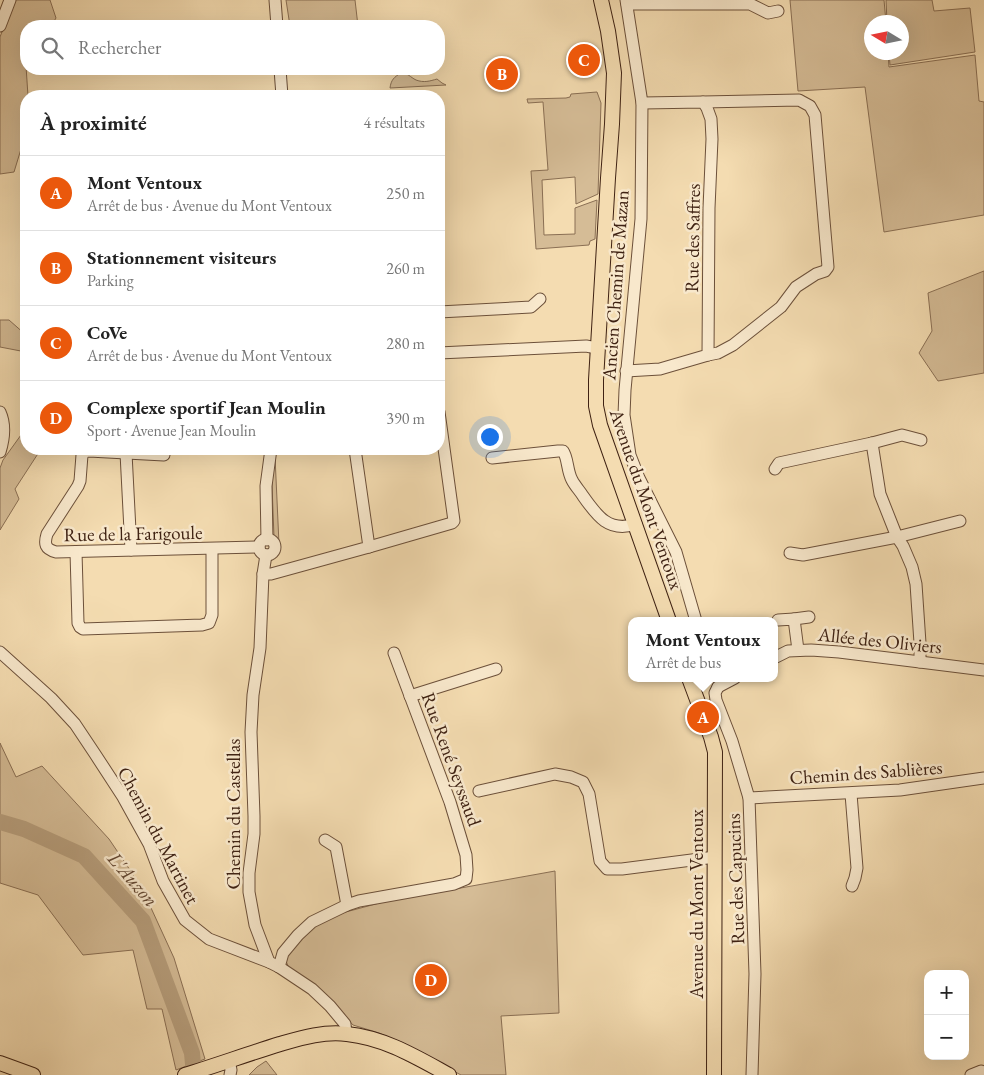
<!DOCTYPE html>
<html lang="fr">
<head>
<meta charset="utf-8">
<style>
	:root { --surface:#fff; --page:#f2f2f2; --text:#222; --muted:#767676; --line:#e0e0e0; --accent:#ea580c }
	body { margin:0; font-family:"EB Garamond",serif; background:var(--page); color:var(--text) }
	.controls { position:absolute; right:15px; bottom:15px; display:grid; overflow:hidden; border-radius:10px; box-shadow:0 5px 20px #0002 }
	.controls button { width:45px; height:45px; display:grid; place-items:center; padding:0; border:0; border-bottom:1px solid var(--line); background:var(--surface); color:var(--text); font:25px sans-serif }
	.compass { position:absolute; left:864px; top:15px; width:45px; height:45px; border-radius:50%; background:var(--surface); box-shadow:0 5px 20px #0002; rotate:280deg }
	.you { position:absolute; left:489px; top:436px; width:18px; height:18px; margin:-12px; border:4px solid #fff; border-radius:50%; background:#1a73e8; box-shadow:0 0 0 8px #1a73e833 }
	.badge { display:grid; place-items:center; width:32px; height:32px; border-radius:50%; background:var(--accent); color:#fff; font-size:16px; font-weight:700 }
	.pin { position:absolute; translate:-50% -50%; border:2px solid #fff; box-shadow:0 1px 5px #0006 }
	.popup { position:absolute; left:628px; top:617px; width:150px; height:65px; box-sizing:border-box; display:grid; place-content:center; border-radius:10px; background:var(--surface); filter:drop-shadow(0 1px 4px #0005); font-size:16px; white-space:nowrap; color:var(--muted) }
	.popup b { font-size:19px; color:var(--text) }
	.popup::after { content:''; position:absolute; left:50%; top:100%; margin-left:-10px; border:10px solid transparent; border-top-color:var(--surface) }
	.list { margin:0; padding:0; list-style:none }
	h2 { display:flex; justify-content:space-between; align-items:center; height:65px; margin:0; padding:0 20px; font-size:21px }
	h2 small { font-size:16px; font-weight:400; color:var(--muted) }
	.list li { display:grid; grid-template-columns:32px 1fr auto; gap:15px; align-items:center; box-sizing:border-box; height:75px; padding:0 20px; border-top:1px solid var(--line) }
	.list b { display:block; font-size:19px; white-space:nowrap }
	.list p { margin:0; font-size:16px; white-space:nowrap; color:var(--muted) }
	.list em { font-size:16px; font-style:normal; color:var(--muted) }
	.icon { flex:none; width:28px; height:28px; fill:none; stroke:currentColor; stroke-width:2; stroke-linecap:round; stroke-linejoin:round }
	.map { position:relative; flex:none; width:984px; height:1075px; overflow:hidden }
	.search { position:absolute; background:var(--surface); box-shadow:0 5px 20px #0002; left:20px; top:20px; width:425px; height:55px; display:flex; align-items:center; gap:12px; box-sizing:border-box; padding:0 18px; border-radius:20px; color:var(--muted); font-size:19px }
	.panel { position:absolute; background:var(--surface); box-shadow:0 5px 20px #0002; left:20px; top:90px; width:425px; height:365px; border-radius:20px }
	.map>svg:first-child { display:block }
</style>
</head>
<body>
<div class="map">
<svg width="984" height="1075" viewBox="0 0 984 1075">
	<rect width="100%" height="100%" fill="#f4dcb1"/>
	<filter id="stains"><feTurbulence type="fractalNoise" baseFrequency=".004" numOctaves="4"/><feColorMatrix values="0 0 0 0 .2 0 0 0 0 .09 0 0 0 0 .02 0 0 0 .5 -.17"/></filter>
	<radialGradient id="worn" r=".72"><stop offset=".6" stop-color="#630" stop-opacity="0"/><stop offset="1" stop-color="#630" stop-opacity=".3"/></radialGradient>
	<!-- green -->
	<g fill="#d5bc96" stroke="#8a6f54">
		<polygon points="14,0 50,0 56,18 51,26 26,26 26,66 28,96 26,96 25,136 14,172 0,174 0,37"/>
		<polygon points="286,0 355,0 358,26 290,26"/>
		<polygon points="790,0 884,0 886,22 872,22 872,52 888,53 889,67 975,55 979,101 984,102 984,215 884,232 865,87 798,91"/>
		<polygon points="886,0 932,0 934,11 970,8 975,52 890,65 889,53 902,52 902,22 887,22"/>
		<path d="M401,73c7,0 9,4 15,7 8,3 14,1 21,-1l5,4 4,2 -56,3c1,-8 4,-11 11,-15z"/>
		<polygon points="597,92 601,103 598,194 576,204 575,177 542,180 544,235 575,234 575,208 597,200 595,239 590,241 589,245 536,249 531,171 548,170 543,102 528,103 527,99 566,98 570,97 571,94"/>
		<polygon points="984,271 984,373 938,381 919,353 932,331 928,293"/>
		<polygon points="0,320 9,320 26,335 26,352 0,347"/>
		<polygon points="26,428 26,449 41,449 15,489 19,499 0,530 0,468 3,460"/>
		<polygon points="275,456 279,544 274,537 272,485 273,469"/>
		<polygon points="0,743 16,777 42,766 109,839 132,873 146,897 174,958 205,1059 176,1070 162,1009 147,1009 133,950 83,955 38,895 0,883"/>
		<polygon points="555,871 559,1013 501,1016 506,1075 461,1075 404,1044 379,1033 353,1025 335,1005 291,970 288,966 286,961 288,955 310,929 342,913 383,902"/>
		<polygon points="266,1061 277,1075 249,1075 257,1067"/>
	</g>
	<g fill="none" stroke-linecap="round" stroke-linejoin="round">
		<!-- river -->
		<polyline stroke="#b69d7b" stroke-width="16" points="0,822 24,829 84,856 143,921 192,1053 194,1075"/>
		<defs>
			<g id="minor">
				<polyline points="275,0 277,26"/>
				<polyline points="626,0 642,103 641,219 625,390 624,415 630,455 639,478 676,552 696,621"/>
				<polyline points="627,4 750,4 768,13 778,11"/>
				<polyline points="0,26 10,0"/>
				<polyline points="280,69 282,96"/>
				<polyline points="703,102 799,100 810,106 815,115 828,267 825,271 816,274 796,287 781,307 733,345 718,353 708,355"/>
				<polyline points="439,312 531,307 540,299"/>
				<polyline points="439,353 586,346 597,348"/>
				<polyline points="626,371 660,369 708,355 709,208 712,139 711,119 707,108 703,102 642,103"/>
				<path d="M0,412c6,13 4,27 0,40"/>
				<polyline points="872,443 880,494 897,537 903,546 912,567 916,584 920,643 920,662"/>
				<polyline points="126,453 131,550"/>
				<path d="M164,455l-75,-4 -4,1 -3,3 -2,26 -2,5 -31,48c-3,10 -2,15 9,18l203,-5"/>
				<path d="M492,458l66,-7h5c5,7 4,20 9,29 3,6 8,11 11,16 14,20 26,37 53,28"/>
				<polyline points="775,469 779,463 872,443 902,435 921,440"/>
				<circle cx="267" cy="547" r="8"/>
				<polyline points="267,540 266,486 271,449"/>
				<polyline points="369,547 452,523 454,521 439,412"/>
				<polyline points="76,552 78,623 80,627 83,629 202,625 209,623 212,615 212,549"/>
				<polyline points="790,553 803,555 897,537 960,521"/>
				<polyline points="266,555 263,574 260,648 253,695 251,732 254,816 254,834 249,873 249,892 255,925 269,962 279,967 312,989 330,1006 345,1024 346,1034"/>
				<polyline points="263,574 271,574 369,547 355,449"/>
				<polyline points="794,619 809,617"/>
				<polyline points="778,620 794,619 798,650"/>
				<polyline points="0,652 51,698 75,724 95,754 123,797 149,844 163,881 185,920 209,939 269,962"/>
				<polyline points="774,658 788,651 811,650 839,652 920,662 984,670"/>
				<polyline points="718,687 715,693 716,700 732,741 749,798 755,974 752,1075"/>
				<polyline points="718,687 735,678"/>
				<polyline points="410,696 496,669"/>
				<polyline points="479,791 555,774 571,777 583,782 589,794 600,861 607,869 622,869 715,857"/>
				<polyline points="851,794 857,868 855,878 852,886"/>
				<polyline points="749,798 900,790 984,778"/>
				<polyline points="325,840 336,847 347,905"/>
				<polyline points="279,967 283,953 298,935 312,922 347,905 359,901 454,884 466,879 467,870 466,855 450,802 394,653"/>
				<polyline points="229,1060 231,1070 230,1075"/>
				<polyline points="971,1075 981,1071 984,1072"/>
			</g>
			<g id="major">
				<polyline points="601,0 608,31 614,73 612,124 608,178 596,380 596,406 600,425 669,621"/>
				<polyline points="689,678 711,737 715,752 714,1075"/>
				<polyline points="0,1063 33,1075"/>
				<path d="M185,1075c32,-10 63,-21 95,-31 21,-6 44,-13 67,-10 38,4 69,23 102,41"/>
			</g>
		</defs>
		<!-- minor casing -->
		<use href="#minor" stroke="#6c503a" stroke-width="13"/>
		<!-- major casing -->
		<use href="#major" stroke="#3f2213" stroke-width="16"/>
		<!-- minor -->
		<use href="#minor" stroke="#f8e8cc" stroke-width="11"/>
		<!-- major -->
		<use href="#major" stroke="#f4dcb1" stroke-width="14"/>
	</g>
	<g text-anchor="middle" stroke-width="5" stroke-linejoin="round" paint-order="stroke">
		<!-- street labels -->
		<g font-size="19" fill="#3f2213" stroke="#f8e8cc">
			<text transform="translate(692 238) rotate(-89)" y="7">Rue des Saffres</text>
			<text transform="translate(615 285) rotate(-86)" y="7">Ancien Chemin de Mazan</text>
			<text transform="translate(647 499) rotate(71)" y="7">Avenue du Mont Ventoux</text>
			<text transform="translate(133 533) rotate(-1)" y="7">Rue de la Farigoule</text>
			<text transform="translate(880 640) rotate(6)" y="7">Allée des Oliviers</text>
			<text transform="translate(452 759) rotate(70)" y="7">Rue René Seyssaud</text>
			<text transform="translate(866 772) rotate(-4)" y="7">Chemin des Sablières</text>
			<text transform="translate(233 814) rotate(-90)" y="7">Chemin du Castellas</text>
			<text transform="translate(159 835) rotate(62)" y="7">Chemin du Martinet</text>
			<text transform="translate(735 879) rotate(-92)" y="7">Rue des Capucins</text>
			<text transform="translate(696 904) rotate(-90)" y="7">Avenue du Mont Ventoux</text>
		</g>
		<!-- water labels -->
		<g font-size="20" font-style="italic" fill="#634732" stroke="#f8e8cc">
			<text transform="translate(133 879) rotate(49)" y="7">L'Auzon</text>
		</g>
	</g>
	<rect width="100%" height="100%" filter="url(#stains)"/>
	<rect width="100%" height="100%" fill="url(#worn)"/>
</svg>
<div class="controls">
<button>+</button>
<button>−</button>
</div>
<svg class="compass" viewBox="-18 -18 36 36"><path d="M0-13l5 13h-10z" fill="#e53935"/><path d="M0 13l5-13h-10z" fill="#767676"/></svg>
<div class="you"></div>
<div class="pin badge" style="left:703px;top:717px">A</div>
<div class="popup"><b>Mont Ventoux</b>Arrêt de bus</div>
<div class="pin badge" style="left:502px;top:74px">B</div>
<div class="pin badge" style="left:584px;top:60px">C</div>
<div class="pin badge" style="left:431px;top:980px">D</div>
<div class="search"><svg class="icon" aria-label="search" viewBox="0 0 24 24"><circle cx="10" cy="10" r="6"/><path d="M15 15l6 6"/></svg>Rechercher</div>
<section class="panel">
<h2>À proximité<small>4 résultats</small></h2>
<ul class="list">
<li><span class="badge">A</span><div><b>Mont Ventoux</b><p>Arrêt de bus · Avenue du Mont Ventoux</p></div><em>250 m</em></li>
<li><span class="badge">B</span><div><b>Stationnement visiteurs</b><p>Parking</p></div><em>260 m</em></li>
<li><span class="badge">C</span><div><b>CoVe</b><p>Arrêt de bus · Avenue du Mont Ventoux</p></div><em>280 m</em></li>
<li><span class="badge">D</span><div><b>Complexe sportif Jean Moulin</b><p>Sport · Avenue Jean Moulin</p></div><em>390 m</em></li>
</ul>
</section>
</div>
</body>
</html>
